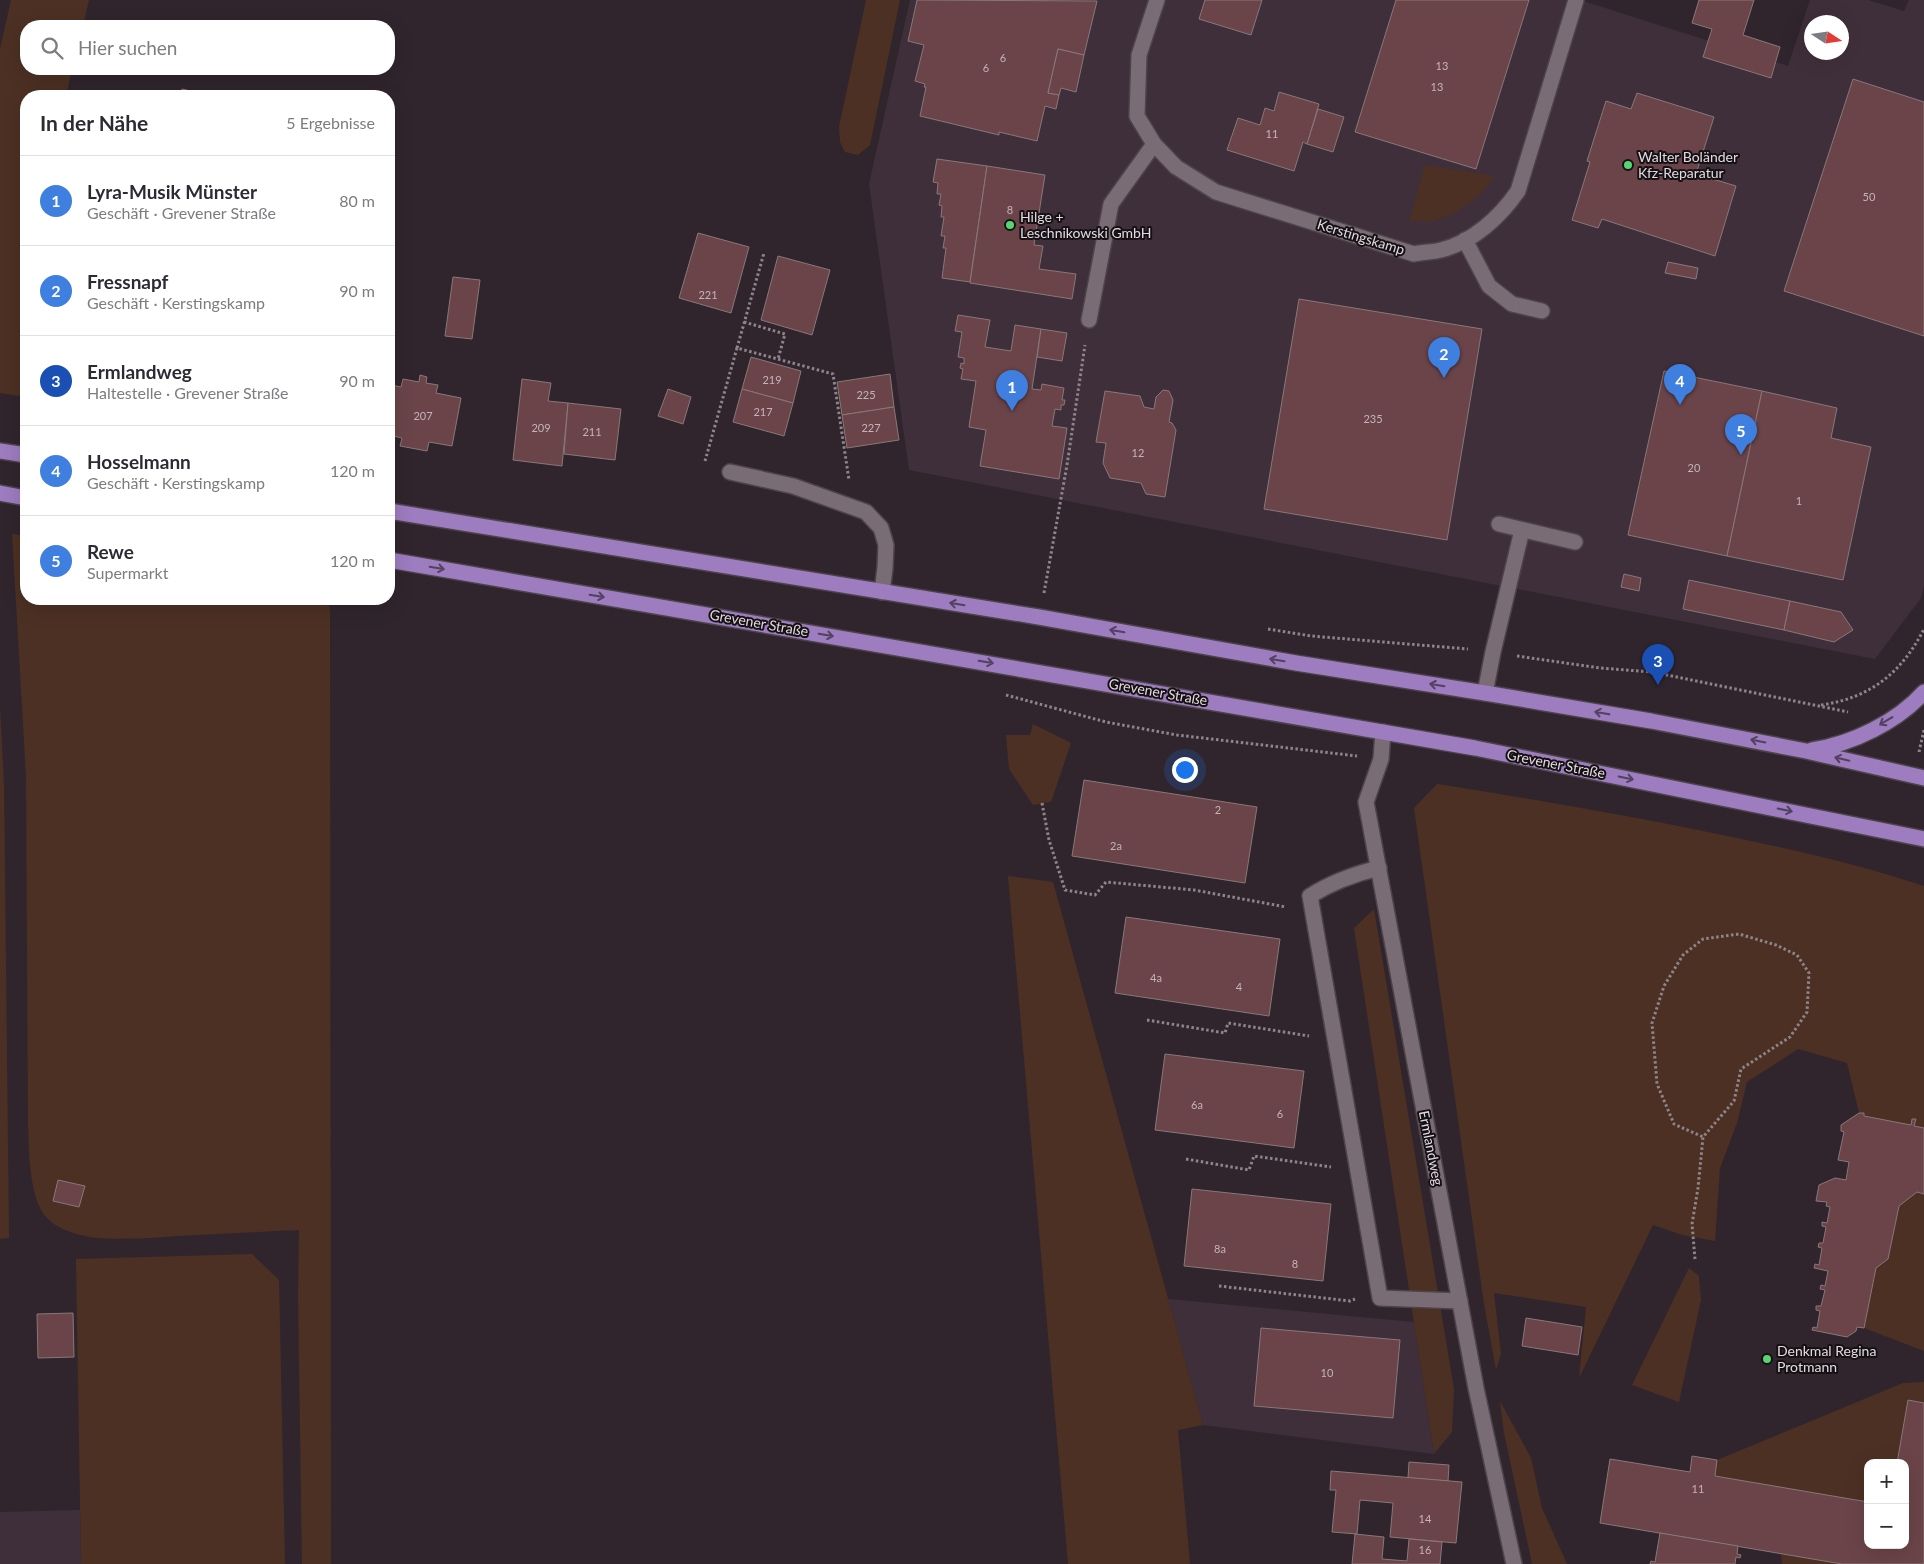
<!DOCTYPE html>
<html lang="de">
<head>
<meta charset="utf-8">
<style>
	:root { --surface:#fff; --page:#f2f2f3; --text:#2b2b33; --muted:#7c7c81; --line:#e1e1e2; --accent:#1a73e8 }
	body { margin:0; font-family:Lato,sans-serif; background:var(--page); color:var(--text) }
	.controls { position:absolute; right:15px; bottom:15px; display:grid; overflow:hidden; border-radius:10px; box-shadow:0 5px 20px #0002 }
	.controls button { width:45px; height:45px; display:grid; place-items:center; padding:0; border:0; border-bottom:1px solid var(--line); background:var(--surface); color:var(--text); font:25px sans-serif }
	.compass { position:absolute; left:1804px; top:15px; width:45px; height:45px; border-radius:50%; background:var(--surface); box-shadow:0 5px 20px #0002; rotate:102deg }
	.you { position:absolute; left:1184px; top:769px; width:18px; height:18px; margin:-12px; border:4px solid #fff; border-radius:50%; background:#1a73e8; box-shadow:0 0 0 8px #1a73e833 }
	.badge { display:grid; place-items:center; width:32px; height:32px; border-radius:50%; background:var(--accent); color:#fff; font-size:16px; font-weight:700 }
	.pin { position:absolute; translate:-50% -41px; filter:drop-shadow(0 1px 2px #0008) }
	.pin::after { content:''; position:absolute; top:26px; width:18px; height:15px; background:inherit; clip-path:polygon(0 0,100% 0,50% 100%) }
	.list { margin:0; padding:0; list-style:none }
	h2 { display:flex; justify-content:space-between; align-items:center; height:65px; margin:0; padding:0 20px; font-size:21px }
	h2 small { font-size:16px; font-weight:400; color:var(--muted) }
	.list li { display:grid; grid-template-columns:32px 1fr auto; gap:15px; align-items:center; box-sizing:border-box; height:90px; padding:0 20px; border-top:1px solid var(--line) }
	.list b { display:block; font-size:19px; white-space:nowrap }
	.list p { margin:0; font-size:16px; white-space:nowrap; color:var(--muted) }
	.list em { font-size:16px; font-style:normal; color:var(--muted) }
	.icon { flex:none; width:28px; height:28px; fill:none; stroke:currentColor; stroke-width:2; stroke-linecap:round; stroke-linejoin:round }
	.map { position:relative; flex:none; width:1924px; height:1564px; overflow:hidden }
	.search { position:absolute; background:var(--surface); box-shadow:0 5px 20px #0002; left:20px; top:20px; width:375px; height:55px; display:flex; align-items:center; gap:12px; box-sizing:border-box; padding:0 18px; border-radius:20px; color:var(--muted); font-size:19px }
	.panel { position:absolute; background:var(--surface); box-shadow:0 5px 20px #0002; left:20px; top:90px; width:375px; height:515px; border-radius:20px }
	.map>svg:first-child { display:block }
</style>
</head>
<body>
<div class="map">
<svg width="1924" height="1564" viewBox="0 0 1924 1564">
	<rect width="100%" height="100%" fill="#30252d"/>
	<!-- built -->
	<g fill="#3f2f3a" fill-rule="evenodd">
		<path d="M910,0h670l208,66 22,-66h58l36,11 5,-11h15v586l-3,12 -46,61 -966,-189 -40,-286zM1812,22h30v30h-30z"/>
		<polygon points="1168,1299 1414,1322 1434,1454 1203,1425"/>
		<polygon points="80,1510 81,1564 0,1564 0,1512"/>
	</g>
	<!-- green -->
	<g fill="#4c3023">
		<polygon points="11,0 89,0 83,26 26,26 26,69 72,69 66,96 26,96 26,397 0,393 0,49"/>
		<polygon points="866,0 900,0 870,145 858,155 845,152 840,142 839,127"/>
		<polygon points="1425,165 1495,176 1481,194 1458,211 1434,221 1409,221"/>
		<path d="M12,534l14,2v63h302l2,12 1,953h-29l-4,-268 1,-66c-41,2 -81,4 -122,6 -26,2 -53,4 -80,2 -17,-2 -44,-9 -54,-25 -14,-21 -14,-64 -15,-89l-2,-348z"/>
		<polygon points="0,706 4,785 9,1238 0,1239"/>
		<polygon points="1033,724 1071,743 1051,802 1033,805 1009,769 1006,735 1030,735"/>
		<path d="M1437,784c89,14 177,29 266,47 74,15 149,31 221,55v242l-10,-2 2,-6 -5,5 -47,-9v-3h-5l-12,-50 -49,-14 -51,33 -10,41 -17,45 -5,73 -33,-6 -29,-10 -74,153 7,-71 -92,-14 7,61 -5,16 -12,-66 -70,-496z"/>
		<polygon points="1008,876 1053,882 1203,1425 1178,1430 1190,1564 1068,1564"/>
		<polygon points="1374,909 1454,1389 1452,1432 1434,1454 1354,928"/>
		<polygon points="1917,1192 1924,1194 1924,1351 1864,1328 1876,1268 1888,1259 1899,1206"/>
		<polygon points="252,1254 279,1280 285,1564 81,1564 76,1259"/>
		<polygon points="1689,1268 1699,1276 1701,1300 1679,1402 1632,1385"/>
		<polygon points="1924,1382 1924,1403 1908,1400 1897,1463 1868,1463 1868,1502 1715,1476 1717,1460 1903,1383"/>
		<polygon points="1500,1401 1531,1458 1542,1508 1567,1564 1532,1564 1504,1433"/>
		<polygon points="1781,1554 1842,1564 1782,1564"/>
	</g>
	<!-- building -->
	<g fill="#6a4449" stroke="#887879">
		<polygon points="917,0 1097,1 1084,55 1058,49 1048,93 1059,95 1056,109 1045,106 1037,141 999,132 999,135 920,116 926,87 924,87 925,84 915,81 924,45 908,41"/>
		<polygon points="1205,0 1262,0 1251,35 1199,19"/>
		<polygon points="1396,0 1529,0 1476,169 1355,132"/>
		<polygon points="1699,0 1754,0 1743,35 1780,47 1771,78 1703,57 1712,29 1692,23"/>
		<polygon points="1058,49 1084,55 1076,92 1061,88 1059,95 1048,93"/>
		<polygon points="1853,79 1924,102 1924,336 1784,291"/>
		<polygon points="182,89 212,96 181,96"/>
		<polygon points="1279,92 1319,104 1307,144 1303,142 1294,171 1227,150 1238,118 1260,125 1265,108 1274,111"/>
		<polygon points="1637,93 1714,117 1696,174 1736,186 1715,256 1602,219 1598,228 1572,220 1590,162 1587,161 1606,101 1631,109"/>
		<polygon points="1318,109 1344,117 1333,152 1307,144"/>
		<polygon points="937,159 987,166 970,282 942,278 946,248 943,248 945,236 941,236 944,217 941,217 942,206 939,205 941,194 937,194 938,183 933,182"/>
		<polygon points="987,166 1045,175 1034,245 1043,246 1039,269 1076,274 1072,299 970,283"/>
		<polygon points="698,233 749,247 731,313 679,298"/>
		<polygon points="778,256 830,270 812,335 761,320"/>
		<polygon points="1668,262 1698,268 1696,279 1665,273"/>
		<polygon points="453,277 480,280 472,339 445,336"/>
		<polygon points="1299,299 1482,329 1447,540 1264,509"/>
		<polygon points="958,315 990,320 985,347 1011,351 1015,325 1041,329 1032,389 1041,390 1042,384 1064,388 1062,400 1065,400 1064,405 1061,405 1061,410 1055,409 1052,426 1067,428 1059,479 980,466 986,430 969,427 976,381 961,379 963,369 960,368 961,363 964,364 964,358 958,357 962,332 955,331"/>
		<polygon points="1041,329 1067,333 1062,361 1037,357"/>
		<polygon points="751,357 801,371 793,403 742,389"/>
		<polygon points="1664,371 1762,391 1727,556 1628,535"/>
		<polygon points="890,374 894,407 842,415 837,382"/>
		<polygon points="420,375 427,377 426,383 438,385 436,393 461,398 452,446 429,442 427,451 400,446 402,438 389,435 389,396 391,385 401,387 403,379 419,382"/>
		<polygon points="522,379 551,383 548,401 568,403 562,466 513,460"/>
		<polygon points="668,389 691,397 683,424 658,416"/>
		<polygon points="742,389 793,403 784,436 733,422"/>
		<polygon points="1163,390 1169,391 1173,400 1169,422 1172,423 1176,430 1165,497 1146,494 1141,483 1110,478 1103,463 1106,443 1096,442 1105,391 1140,396 1144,407 1154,409 1156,397"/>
		<polygon points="1762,391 1837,408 1831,438 1871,447 1843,580 1727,556"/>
		<polygon points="568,403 621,409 615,460 564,454"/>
		<polygon points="894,407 899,440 847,448 842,415"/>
		<polygon points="1624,574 1641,578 1639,591 1621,587"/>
		<polygon points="1689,580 1790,601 1784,630 1683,609"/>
		<polygon points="1790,601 1841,612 1853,630 1834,642 1784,630"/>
		<polygon points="1084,780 1257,807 1245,883 1072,856"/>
		<polygon points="1126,917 1280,939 1269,1016 1115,993"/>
		<polygon points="1165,1054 1304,1071 1294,1148 1155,1130"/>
		<polygon points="1859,1113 1864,1113 1864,1116 1911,1125 1912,1119 1916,1119 1914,1126 1924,1128 1924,1194 1917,1192 1899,1206 1888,1259 1876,1268 1864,1328 1857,1327 1856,1331 1847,1337 1812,1330 1813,1327 1817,1328 1820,1311 1816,1310 1816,1306 1821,1306 1825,1290 1820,1289 1821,1285 1825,1286 1828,1271 1814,1268 1815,1264 1819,1265 1822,1248 1818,1247 1819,1243 1823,1243 1826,1227 1822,1226 1822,1222 1827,1223 1830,1207 1826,1206 1827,1202 1816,1201 1819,1185 1835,1178 1846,1180 1849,1162 1838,1160 1844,1132 1841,1131 1841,1125"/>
		<polygon points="58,1180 85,1186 79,1207 53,1201"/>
		<polygon points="1192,1189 1331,1204 1323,1281 1184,1266"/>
		<polygon points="73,1313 74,1357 38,1358 37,1314"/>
		<polygon points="1526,1318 1582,1327 1578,1355 1522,1346"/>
		<polygon points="1261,1328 1400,1340 1393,1418 1254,1406"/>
		<polygon points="1908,1400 1924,1403 1924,1564 1842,1564 1600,1523 1610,1459 1690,1472 1692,1456 1717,1460 1715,1476 1868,1502 1868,1545 1905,1545 1905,1463 1897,1463"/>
		<polygon points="1409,1462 1449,1465 1448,1481 1408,1478"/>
		<polygon points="1331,1471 1462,1482 1456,1543 1390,1537 1393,1503 1360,1500 1357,1534 1332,1532 1336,1490 1330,1490"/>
		<polygon points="1660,1533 1738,1546 1737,1554 1741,1555 1740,1558 1736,1557 1735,1564 1650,1564 1651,1561 1655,1562"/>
		<polygon points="1355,1534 1384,1537 1382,1559 1407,1561 1409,1539 1442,1542 1440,1564 1352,1564"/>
	</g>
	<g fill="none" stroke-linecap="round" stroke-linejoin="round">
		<defs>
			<g id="minor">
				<path d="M1157,0l-18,55 -2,61 17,28 22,23 40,25 198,62c9,-2 19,-2 27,-4 32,-8 59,-33 77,-59l58,-191"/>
				<polyline points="1465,240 1489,286 1512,304 1542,311"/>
				<polyline points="1089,320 1111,204 1154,144"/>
				<polyline points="730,472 793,486 866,512 881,528 886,545 885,568 882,592"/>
				<polyline points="1499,524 1575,542"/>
				<polyline points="1485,693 1493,652 1522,530"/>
				<polyline points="1383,732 1381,759 1366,802 1476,1388 1514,1564"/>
				<path d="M1379,868c-25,6 -47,14 -69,28l70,402 80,3"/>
			</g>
			<g id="major">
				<polyline points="0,451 26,455"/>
				<polyline points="0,493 26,498"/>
				<polyline points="389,511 1039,617 1296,663 1485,693 1651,721 1806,751 1924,778"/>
				<polyline points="389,560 1475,748 1924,839"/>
				<path d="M1812,750c40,-6 85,-28 112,-58"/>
			</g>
		</defs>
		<!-- minor casing -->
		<use href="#minor" stroke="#4d434a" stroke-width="18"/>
		<!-- major casing -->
		<use href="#major" stroke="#4d434a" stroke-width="18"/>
		<!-- path -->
		<g stroke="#8e858b" stroke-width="3" stroke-dasharray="2.5 2.5" stroke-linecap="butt">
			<polyline points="744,322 785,334 778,359"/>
			<polyline points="737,348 764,253"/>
			<polyline points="705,461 737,348 833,374 849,480"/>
			<polyline points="1044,593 1067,465 1085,345"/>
			<polyline points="1268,629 1311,636 1468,649"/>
			<polyline points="1517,656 1600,668 1652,672 1848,712"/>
			<polyline points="1006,695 1106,722 1177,735 1357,756"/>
			<path d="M1821,705c50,-7 81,-33 103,-76"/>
			<polyline points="1919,752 1924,730"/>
			<polyline points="1042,803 1049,840 1065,890 1095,895 1106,882 1194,890 1286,907"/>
			<polyline points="1147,1020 1225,1033 1228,1023 1309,1036"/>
			<polyline points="1186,1159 1249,1170 1254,1156 1331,1167"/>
			<polyline points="1695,1259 1692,1224 1698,1188 1703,1137 1734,1101 1741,1069 1790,1037 1807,1012 1809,973 1797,955 1776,945 1739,934 1703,939 1683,955 1664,986 1652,1023 1657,1084 1674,1124 1703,1137"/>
			<polyline points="1219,1286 1350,1301 1355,1299"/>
		</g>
		<!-- minor -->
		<use href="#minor" stroke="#796c75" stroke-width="15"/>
		<!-- major -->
		<use href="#major" stroke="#9d7cbf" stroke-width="15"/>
	</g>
	<!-- one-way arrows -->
	<defs><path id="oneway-shaft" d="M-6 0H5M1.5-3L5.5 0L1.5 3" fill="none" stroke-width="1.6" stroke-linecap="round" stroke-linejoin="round" transform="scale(1.25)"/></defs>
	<g stroke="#524160">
		<use href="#oneway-shaft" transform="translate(437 568) rotate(10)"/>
		<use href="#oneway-shaft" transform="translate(597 596) rotate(10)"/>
		<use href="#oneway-shaft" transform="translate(957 604) rotate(-171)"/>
		<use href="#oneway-shaft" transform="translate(1117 631) rotate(-170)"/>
		<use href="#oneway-shaft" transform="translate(826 635) rotate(10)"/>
		<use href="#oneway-shaft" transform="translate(1277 660) rotate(-170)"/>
		<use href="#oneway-shaft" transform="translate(986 662) rotate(10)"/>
		<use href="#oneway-shaft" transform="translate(1437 685) rotate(-171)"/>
		<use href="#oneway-shaft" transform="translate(1602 713) rotate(-170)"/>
		<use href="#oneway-shaft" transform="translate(1886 721) rotate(149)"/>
		<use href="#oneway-shaft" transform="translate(1758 741) rotate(-169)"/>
		<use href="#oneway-shaft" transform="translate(1842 759) rotate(-167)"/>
		<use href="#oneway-shaft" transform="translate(1626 778) rotate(11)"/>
		<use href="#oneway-shaft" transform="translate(1785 810) rotate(11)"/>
	</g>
	<!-- markers -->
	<g fill="#57d570" stroke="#151013" stroke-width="2">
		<circle cx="1628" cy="165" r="5"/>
		<circle cx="1010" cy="225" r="5"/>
		<circle cx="1767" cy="1359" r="5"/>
	</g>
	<g text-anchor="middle" stroke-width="4" stroke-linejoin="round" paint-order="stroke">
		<!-- number labels -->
		<g font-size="11" fill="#c4b4ba">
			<text x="1003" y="62">6</text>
			<text x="1442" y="70">13</text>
			<text x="986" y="72">6</text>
			<text x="1437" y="91">13</text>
			<text x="1272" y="138">11</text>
			<text x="1869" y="201">50</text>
			<text x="1010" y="214">8</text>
			<text x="708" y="299">221</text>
			<text x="772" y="384">219</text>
			<text x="866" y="399">225</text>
			<text x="763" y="416">217</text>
			<text x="423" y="420">207</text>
			<text x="1373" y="423">235</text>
			<text x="541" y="432">209</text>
			<text x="871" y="432">227</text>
			<text x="592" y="436">211</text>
			<text x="1138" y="457">12</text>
			<text x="1694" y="472">20</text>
			<text x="1799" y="505">1</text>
			<text x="1218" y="814">2</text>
			<text x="1116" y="850">2a</text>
			<text x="1156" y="982">4a</text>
			<text x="1239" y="991">4</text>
			<text x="1197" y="1109">6a</text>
			<text x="1280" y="1118">6</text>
			<text x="1220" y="1253">8a</text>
			<text x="1295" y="1268">8</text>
			<text x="1327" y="1377">10</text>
			<text x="1698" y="1493">11</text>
			<text x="1425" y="1523">14</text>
			<text x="1425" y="1554">16</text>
		</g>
		<!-- poi labels -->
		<g font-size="14" fill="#e2dadf" stroke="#151013" text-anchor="start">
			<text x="1638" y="162">Walter Boländer<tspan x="1638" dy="16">Kfz-Reparatur</tspan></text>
			<text x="1020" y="222">Hilge +<tspan x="1020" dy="16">Leschnikowski GmbH</tspan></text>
			<text x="1777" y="1356">Denkmal Regina<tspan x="1777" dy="16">Protmann</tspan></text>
		</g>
		<!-- street labels -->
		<g font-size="14" fill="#e2dadf" stroke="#151013">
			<text transform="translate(1361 237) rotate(17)" y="5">Kerstingskamp</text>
			<text transform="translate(759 623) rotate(10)" y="5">Grevener Straße</text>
			<text transform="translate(1158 692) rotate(10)" y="5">Grevener Straße</text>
			<text transform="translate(1556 764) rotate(11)" y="5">Grevener Straße</text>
			<text transform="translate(1431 1148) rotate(79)" y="5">Ermlandweg</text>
		</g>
	</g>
</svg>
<div class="controls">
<button>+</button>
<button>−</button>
</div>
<svg class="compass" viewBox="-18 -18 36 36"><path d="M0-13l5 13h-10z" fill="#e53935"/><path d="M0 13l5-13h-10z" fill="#7c7c81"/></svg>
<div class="you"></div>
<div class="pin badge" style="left:1012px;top:411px;background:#3f7fe0">1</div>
<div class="pin badge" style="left:1444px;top:378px;background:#3f7fe0">2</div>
<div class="pin badge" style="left:1658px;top:685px;background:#1a4fb4">3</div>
<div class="pin badge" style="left:1680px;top:405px;background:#3f7fe0">4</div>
<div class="pin badge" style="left:1741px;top:455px;background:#3f7fe0">5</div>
<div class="search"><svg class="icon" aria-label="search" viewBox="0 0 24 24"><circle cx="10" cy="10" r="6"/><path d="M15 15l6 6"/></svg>Hier suchen</div>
<section class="panel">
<h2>In der Nähe<small>5 Ergebnisse</small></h2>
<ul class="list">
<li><span class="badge" style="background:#3f7fe0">1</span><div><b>Lyra-Musik Münster</b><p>Geschäft · Grevener Straße</p></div><em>80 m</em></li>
<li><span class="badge" style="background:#3f7fe0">2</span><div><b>Fressnapf</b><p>Geschäft · Kerstingskamp</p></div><em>90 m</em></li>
<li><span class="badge" style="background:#1a4fb4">3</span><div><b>Ermlandweg</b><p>Haltestelle · Grevener Straße</p></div><em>90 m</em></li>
<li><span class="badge" style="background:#3f7fe0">4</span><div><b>Hosselmann</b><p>Geschäft · Kerstingskamp</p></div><em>120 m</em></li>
<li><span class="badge" style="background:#3f7fe0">5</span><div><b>Rewe</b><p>Supermarkt</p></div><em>120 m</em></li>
</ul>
</section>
</div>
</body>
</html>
